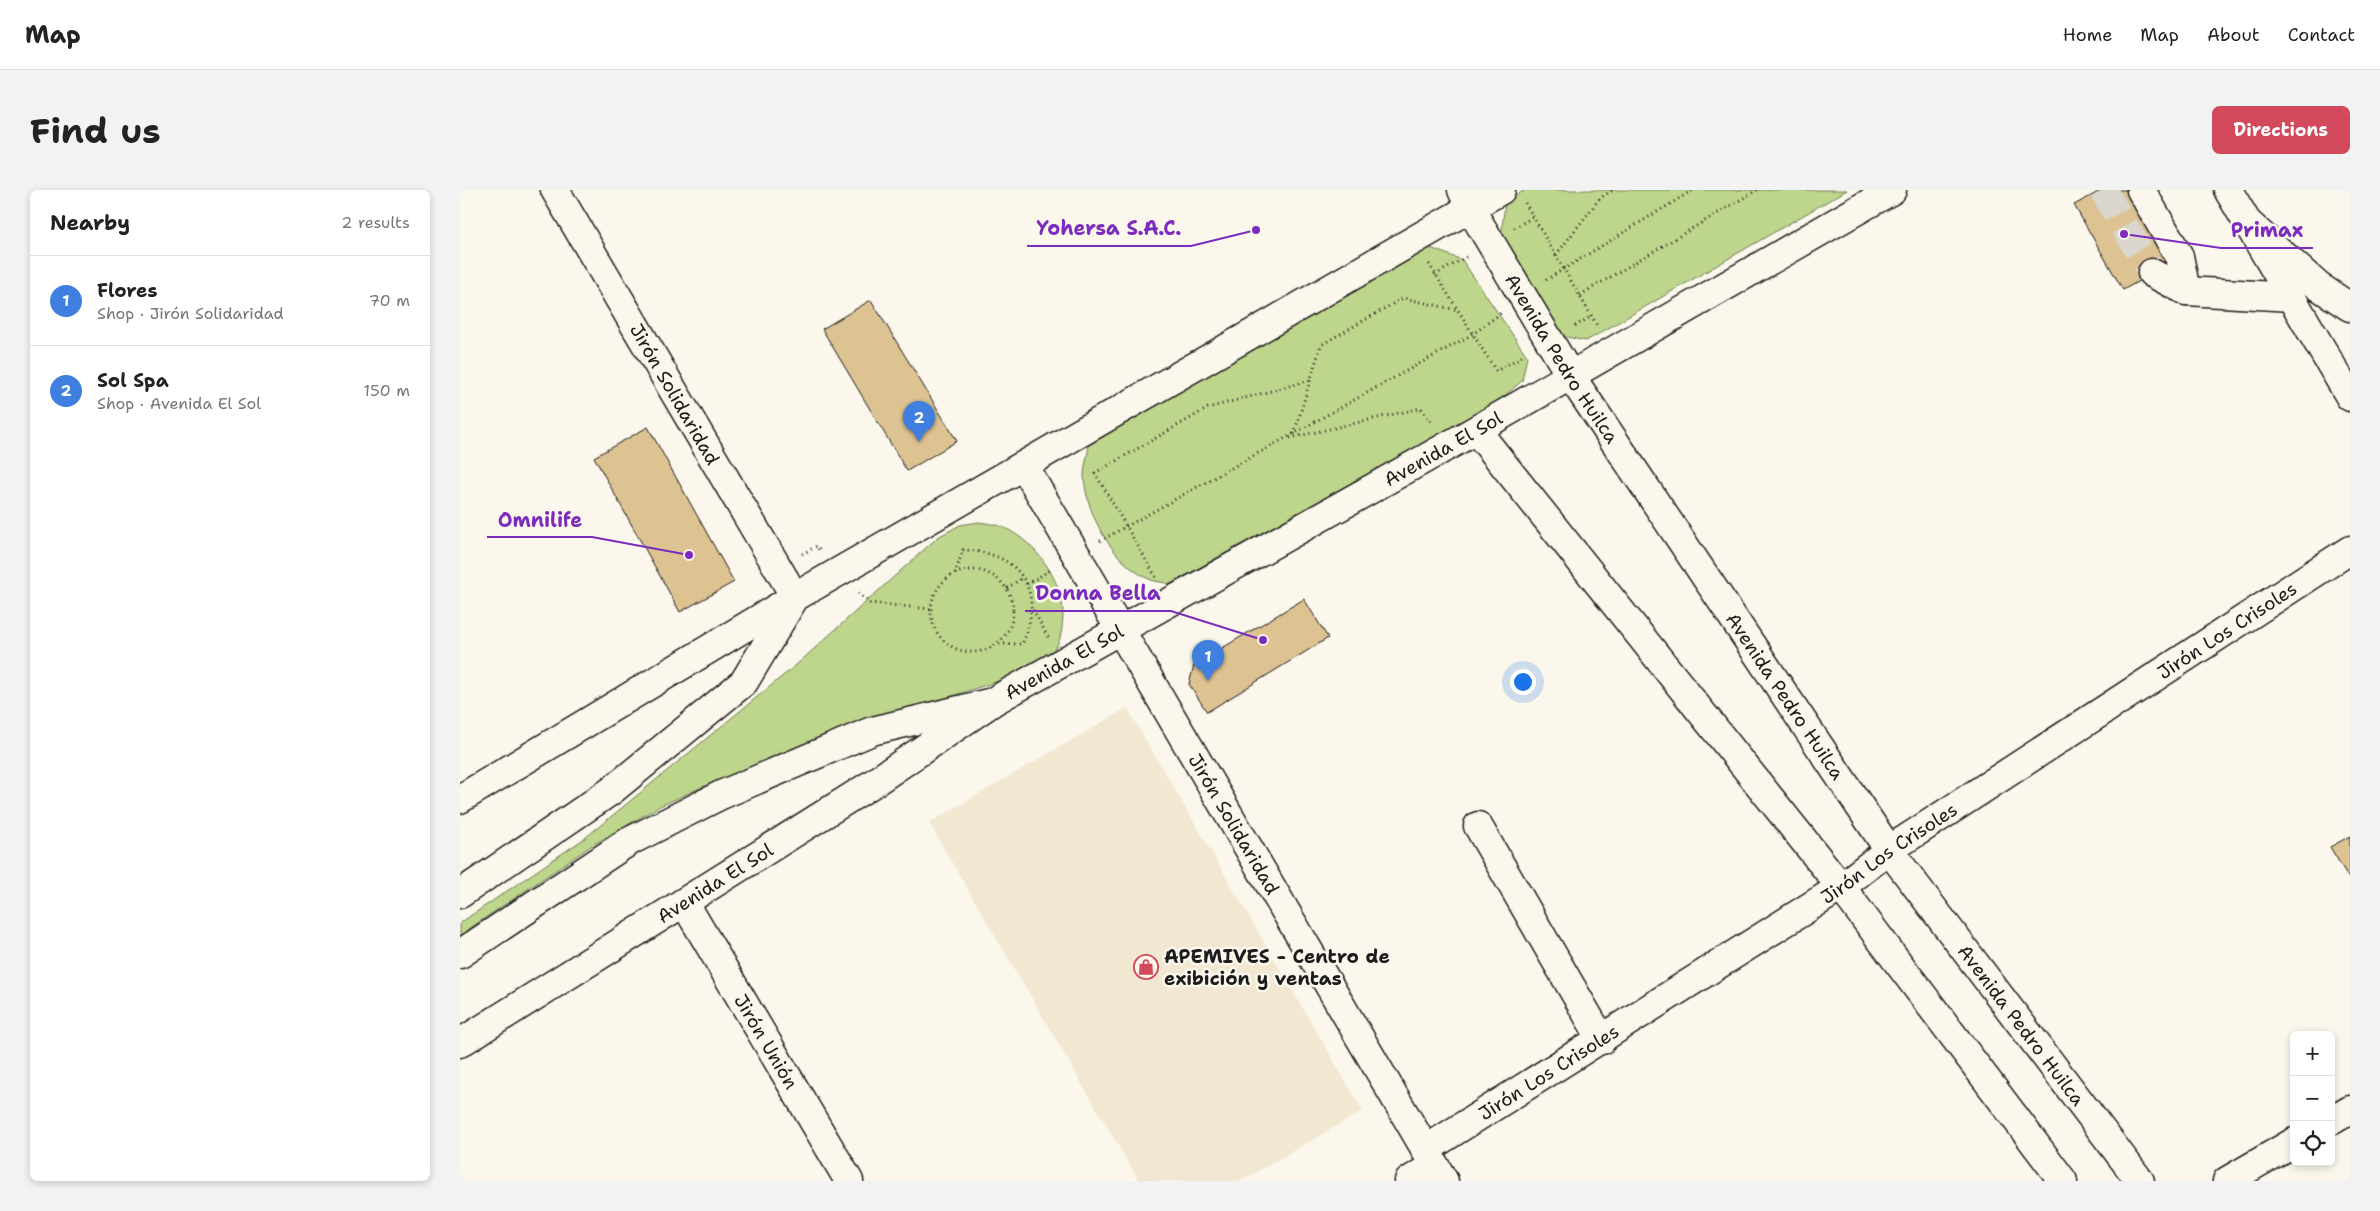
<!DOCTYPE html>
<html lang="en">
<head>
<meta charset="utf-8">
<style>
	:root { --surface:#fff; --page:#f2f2f2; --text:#222; --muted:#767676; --line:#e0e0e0; --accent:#d1495b }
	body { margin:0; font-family:"Shantell Sans",sans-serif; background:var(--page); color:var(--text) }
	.controls { position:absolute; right:15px; bottom:15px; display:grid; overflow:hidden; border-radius:8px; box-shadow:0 2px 8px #0003 }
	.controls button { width:45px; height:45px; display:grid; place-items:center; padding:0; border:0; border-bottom:1px solid var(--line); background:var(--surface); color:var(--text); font:25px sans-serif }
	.you { position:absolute; left:1062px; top:491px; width:18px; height:18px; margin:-12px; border:4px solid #fff; border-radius:50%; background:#1a73e8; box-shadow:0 0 0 8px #1a73e833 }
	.badge { display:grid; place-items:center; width:32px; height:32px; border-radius:50%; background:var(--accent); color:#fff; font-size:16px; font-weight:700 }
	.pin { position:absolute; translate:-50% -41px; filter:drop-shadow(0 1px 2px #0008) }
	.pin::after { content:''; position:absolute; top:26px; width:18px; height:15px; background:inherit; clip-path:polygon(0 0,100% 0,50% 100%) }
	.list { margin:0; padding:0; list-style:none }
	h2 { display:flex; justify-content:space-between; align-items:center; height:65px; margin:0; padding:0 20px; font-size:21px }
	h2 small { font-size:16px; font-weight:400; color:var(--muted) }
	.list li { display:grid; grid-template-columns:32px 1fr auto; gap:15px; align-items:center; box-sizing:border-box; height:90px; padding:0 20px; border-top:1px solid var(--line) }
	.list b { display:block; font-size:19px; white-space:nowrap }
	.list p { margin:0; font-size:16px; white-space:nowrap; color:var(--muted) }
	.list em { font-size:16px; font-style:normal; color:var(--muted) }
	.icon { flex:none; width:28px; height:28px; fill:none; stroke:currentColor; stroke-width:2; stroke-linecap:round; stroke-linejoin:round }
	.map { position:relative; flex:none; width:1890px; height:991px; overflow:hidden; border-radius:8px }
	header { display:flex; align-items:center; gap:30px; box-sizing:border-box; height:70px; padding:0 25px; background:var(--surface); border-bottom:1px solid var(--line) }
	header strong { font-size:24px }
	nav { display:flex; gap:28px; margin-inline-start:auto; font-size:18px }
	.intro { display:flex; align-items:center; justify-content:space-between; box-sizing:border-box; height:120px; padding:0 30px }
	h1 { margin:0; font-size:35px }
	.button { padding:12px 22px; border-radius:8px; background:var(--accent); color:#fff; font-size:18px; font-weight:700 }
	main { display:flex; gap:30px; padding:0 30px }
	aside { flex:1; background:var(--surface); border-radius:8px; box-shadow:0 2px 8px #0003 }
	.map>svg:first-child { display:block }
</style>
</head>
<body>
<header>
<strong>Map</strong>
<nav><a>Home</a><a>Map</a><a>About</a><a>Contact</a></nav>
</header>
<div class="intro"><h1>Find us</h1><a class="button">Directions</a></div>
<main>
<aside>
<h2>Nearby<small>2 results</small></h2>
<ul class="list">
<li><span class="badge" style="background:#3f7fe0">1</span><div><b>Flores</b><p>Shop · Jirón Solidaridad</p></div><em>70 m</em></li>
<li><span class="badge" style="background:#3f7fe0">2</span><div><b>Sol Spa</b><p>Shop · Avenida El Sol</p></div><em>150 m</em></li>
</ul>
</aside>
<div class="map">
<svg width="1890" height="991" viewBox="0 0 1890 991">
	<rect width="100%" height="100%" fill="#fbf7ec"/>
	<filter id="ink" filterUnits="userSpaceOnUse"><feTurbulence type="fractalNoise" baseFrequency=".02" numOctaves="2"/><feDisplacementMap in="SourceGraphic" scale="10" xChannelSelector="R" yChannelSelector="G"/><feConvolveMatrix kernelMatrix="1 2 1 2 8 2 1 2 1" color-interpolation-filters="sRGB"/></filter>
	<g filter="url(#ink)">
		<!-- built -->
		<polygon fill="#f2e7d1" points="667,518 903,921 781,991 679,991 469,633"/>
		<!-- green -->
		<g fill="#bed68c" stroke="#6d7954">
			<polygon points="1065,0 1387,0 1126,151 1102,146 1041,48 1045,12"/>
			<path d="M968,57l34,13 65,96 -5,25 -24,20 -328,183c-6,-2 -13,-2 -19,-4 -37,-15 -65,-65 -67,-104 0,-10 4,-21 5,-31z"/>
			<path d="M519,332c6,1 12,2 18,3 35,11 67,55 66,91 -1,10 -1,20 -6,29 -6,10 -16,18 -25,25l-209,68 -114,46 -49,22 -69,40 -131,89v-12l125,-85 210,-172 143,-129 22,-12z"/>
		</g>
		<!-- building -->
		<g fill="#ddc292" stroke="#1c1c1c">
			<polygon points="1642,0 1672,0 1713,72 1663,100 1614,15"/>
			<polygon points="411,110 497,251 447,281 362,139"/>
			<polygon points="188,237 274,392 220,422 134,267"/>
			<polygon points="844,409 868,448 747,522 729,494 734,475"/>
			<polygon points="1890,646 1890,690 1870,657"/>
		</g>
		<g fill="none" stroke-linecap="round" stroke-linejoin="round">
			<!-- minor-tunnel -->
			<polyline stroke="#dad6cd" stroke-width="28" stroke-dasharray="28 14" stroke-linecap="butt" points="1643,0 1692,83"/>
			<defs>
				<g id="minor">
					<path id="s1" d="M1002,0l8,18 100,167 319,475 251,331"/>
					<polyline points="1681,0 1719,66 1726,101"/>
					<polyline points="1768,0 1890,207"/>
					<polyline points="1692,83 1726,101 1832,107"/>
					<polyline points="1016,240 1381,697 1603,991"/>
					<path id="s2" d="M564,276l420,715"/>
					<polyline points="0,609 335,407 95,0"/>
					<polyline points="1018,636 1142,850"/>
					<path id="s3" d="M224,712l165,279"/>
					<path id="s4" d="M0,853l412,-259 119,-81"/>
					<polyline points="1871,931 1890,920"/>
					<path id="s5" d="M965,960l416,-263 48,-37 461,-300"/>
					<polyline points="949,991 974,975"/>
					<polyline points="1767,991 1834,952"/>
				</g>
				<g id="major">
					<polyline points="1788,33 1858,96 1890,117"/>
					<polyline points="0,704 151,601 284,492 335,407 1041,0"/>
					<path id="s6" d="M0,764l168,-112 93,-47 151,-64 120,-29 484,-272 416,-240"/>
				</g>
			</defs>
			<!-- minor casing -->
			<use href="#minor" stroke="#1c1c1c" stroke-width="31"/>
			<!-- major casing -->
			<use href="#major" stroke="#1c1c1c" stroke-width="31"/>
			<!-- path -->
			<g stroke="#1c1c1c" stroke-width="3" stroke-dasharray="1 4" stroke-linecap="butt">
				<polyline points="1065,13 1138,137"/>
				<polyline points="1054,38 1073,27"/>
				<polyline points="1096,65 1140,8 1153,0"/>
				<polyline points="969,74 1036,181 1064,165"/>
				<polyline points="975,85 1006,67"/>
				<polyline points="1086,90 1233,0"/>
				<polyline points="1120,105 1297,0"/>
				<polyline points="1115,136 1132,126"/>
				<polyline points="834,244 861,155 943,108 997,120"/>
				<polyline points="830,248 961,218 971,232"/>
				<polyline points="640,351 1013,144 1041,123"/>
				<polyline points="342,364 357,356 359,360"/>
				<circle cx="512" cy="421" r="41"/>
				<path d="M495,384l8,-24c58,2 83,42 59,94h-24"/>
				<polyline points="696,387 635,283 748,218 851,190"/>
				<polyline points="567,394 592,379"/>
				<polyline points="547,398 562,388"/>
				<polyline points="398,403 410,413 471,419"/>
				<polyline points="573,420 588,447"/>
			</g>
			<!-- minor -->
			<use href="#minor" stroke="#fbf7ec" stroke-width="28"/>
			<!-- major -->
			<use href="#major" stroke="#fbf7ec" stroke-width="28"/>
		</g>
	</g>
	<!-- icons -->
	<defs>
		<symbol id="shop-ring" viewBox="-11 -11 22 22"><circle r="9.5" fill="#fbf7ec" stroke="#d1495b" stroke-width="1.5"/><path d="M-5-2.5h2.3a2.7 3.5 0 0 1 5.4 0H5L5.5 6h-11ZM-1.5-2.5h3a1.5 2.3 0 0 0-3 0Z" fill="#d1495b"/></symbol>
	</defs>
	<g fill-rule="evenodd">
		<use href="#shop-ring" x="672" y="763" width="28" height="28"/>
	</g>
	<g text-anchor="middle" stroke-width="5" stroke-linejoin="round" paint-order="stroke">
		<!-- street labels -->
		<g font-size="19" fill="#1c1c1c" stroke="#fbf7ec">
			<text dy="7" stroke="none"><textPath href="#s1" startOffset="196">Avenida Pedro Huilca</textPath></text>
			<text transform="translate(215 204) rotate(60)" y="7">Jirón Solidaridad</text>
			<text dy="7" stroke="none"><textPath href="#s6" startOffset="1111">Avenida El Sol</textPath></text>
			<text dy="7" stroke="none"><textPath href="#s5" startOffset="956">Jirón Los Crisoles</textPath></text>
			<text dy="7" stroke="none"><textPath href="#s6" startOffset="676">Avenida El Sol</textPath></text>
			<text dy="7" stroke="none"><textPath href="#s1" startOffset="601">Avenida Pedro Huilca</textPath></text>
			<text dy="7" stroke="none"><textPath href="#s2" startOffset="415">Jirón Solidaridad</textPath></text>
			<text dy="7" stroke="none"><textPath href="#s5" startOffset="551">Jirón Los Crisoles</textPath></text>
			<text dy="7" stroke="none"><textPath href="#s4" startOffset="301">Avenida El Sol</textPath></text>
			<text dy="7" stroke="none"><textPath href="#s1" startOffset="1006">Avenida Pedro Huilca</textPath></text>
			<text dy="7" stroke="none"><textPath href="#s3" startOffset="162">Jirón Unión</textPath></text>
			<text dy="7" stroke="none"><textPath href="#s5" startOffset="146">Jirón Los Crisoles</textPath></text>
		</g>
		<!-- poi labels -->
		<g font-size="19" font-weight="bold" fill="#1c1c1c" stroke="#fbf7ec" text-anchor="start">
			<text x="704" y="773">APEMIVES - Centro de<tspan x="704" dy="22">exibición y ventas</tspan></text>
		</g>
	</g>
	<!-- callouts -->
	<path fill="none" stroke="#7b2cbf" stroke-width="2" d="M796 40L731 56H567M1664 44L1761 58H1853M229 365L132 347H27M803 450L711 421H565"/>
	<g fill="#7b2cbf" stroke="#fbf7ec" stroke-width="2">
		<circle cx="796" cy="40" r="5"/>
		<circle cx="1664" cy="44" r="5"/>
		<circle cx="229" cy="365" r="5"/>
		<circle cx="803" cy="450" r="5"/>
	</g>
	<g font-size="20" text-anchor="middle" font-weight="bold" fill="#7b2cbf" stroke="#fbf7ec" stroke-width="5" stroke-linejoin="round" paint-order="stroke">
		<text x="649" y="45">Yohersa S.A.C.</text>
		<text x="1807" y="47">Primax</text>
		<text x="80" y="337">Omnilife</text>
		<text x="638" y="410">Donna Bella</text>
	</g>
</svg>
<div class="controls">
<button>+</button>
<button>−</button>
<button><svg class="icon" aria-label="locate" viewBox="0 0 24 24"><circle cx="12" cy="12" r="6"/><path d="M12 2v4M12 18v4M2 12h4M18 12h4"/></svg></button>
</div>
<div class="you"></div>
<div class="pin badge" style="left:748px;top:491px;background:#3f7fe0">1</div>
<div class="pin badge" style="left:459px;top:252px;background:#3f7fe0">2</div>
</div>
</main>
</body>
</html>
